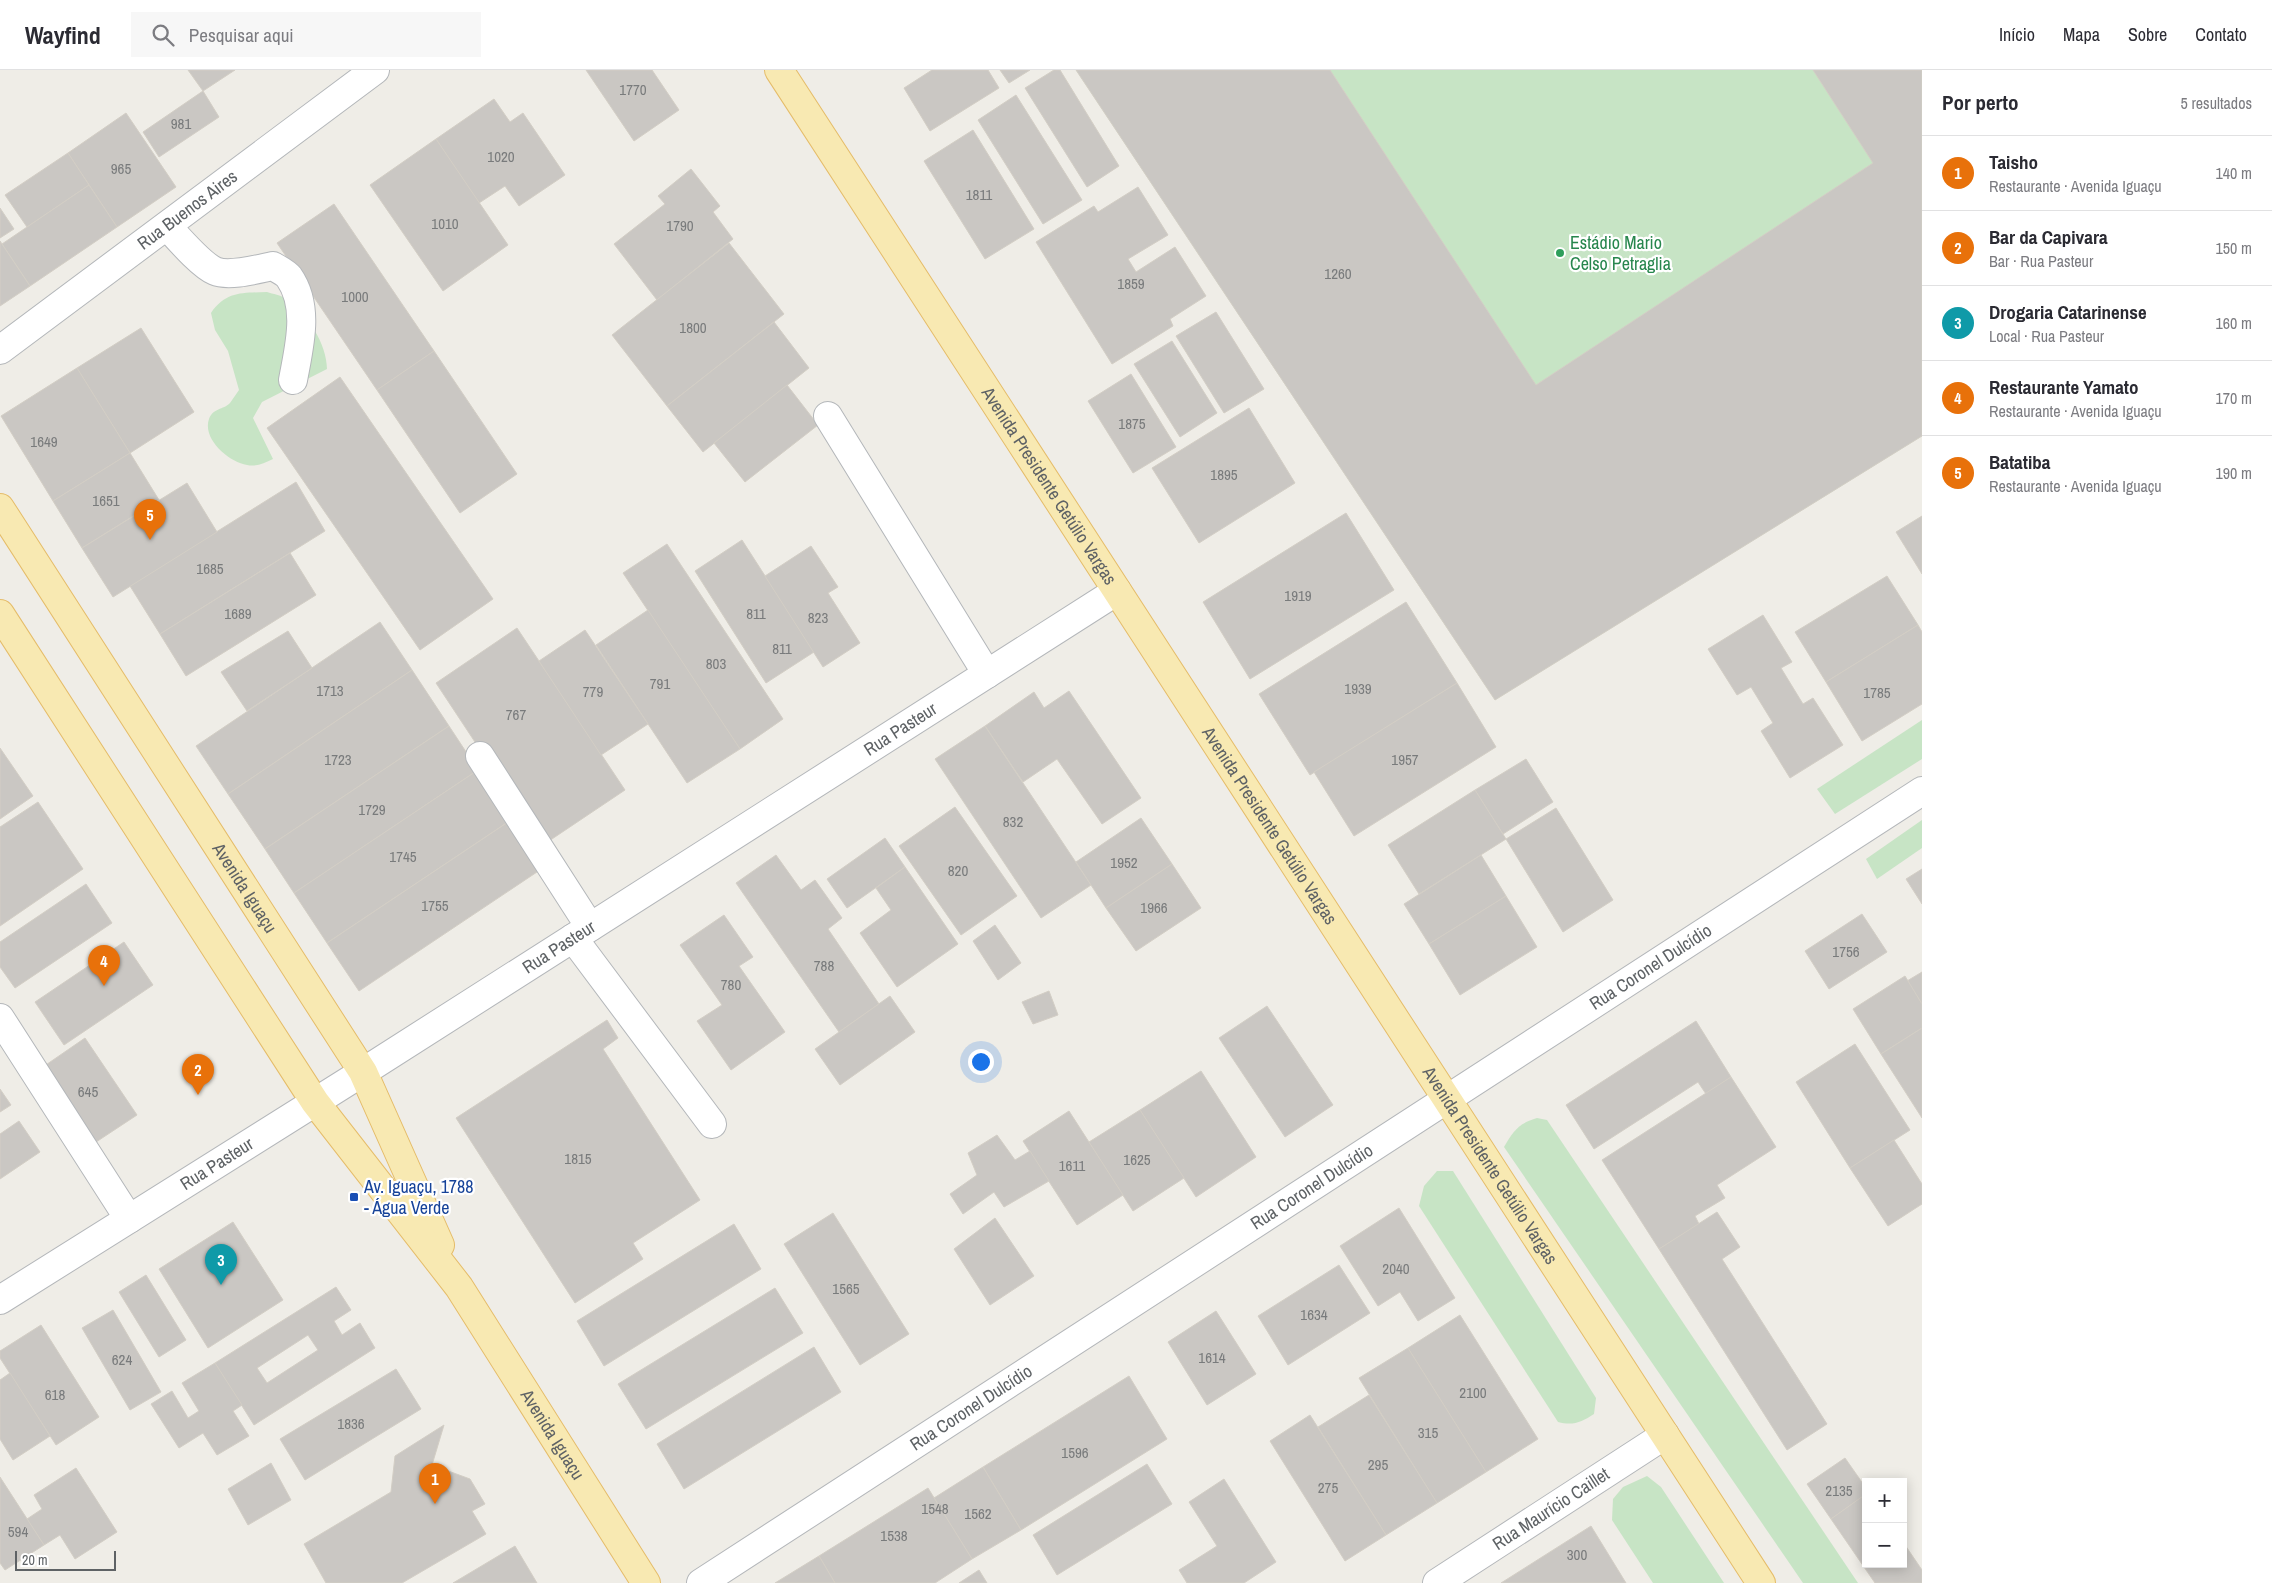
<!DOCTYPE html>
<html lang="pt">
<head>
<meta charset="utf-8">
<style>
	:root { --surface:#fff; --page:#f7f7f7; --text:#2b2b33; --muted:#7c7c81; --line:#e1e1e2; --accent:#db2777 }
	body { margin:0; font-family:"Archivo Narrow",sans-serif; background:var(--page); color:var(--text) }
	.controls { position:absolute; right:15px; bottom:15px; display:grid; overflow:hidden; border-radius:0px; box-shadow:0 2px 12px #0003 }
	.controls button { width:45px; height:45px; display:grid; place-items:center; padding:0; border:0; border-bottom:1px solid var(--line); background:var(--surface); color:var(--text); font:25px sans-serif }
	.scale { position:absolute; left:15px; bottom:12px; width:101px; box-sizing:border-box; padding-left:5px; border:2px solid #5e6265; border-top:0; font-size:14px; line-height:18px; white-space:nowrap; color:#5e6265; -webkit-text-stroke:4px #fff; paint-order:stroke }
	.you { position:absolute; left:980px; top:991px; width:18px; height:18px; margin:-12px; border:4px solid #fff; border-radius:50%; background:#1a73e8; box-shadow:0 0 0 8px #1a73e833 }
	.badge { display:grid; place-items:center; width:32px; height:32px; border-radius:50%; background:var(--accent); color:#fff; font-size:16px; font-weight:700 }
	.pin { position:absolute; translate:-50% -41px; filter:drop-shadow(0 1px 2px #0008) }
	.pin::after { content:''; position:absolute; top:26px; width:18px; height:15px; background:inherit; clip-path:polygon(0 0,100% 0,50% 100%) }
	.list { margin:0; padding:0; list-style:none }
	h2 { display:flex; justify-content:space-between; align-items:center; height:65px; margin:0; padding:0 20px; font-size:21px }
	h2 small { font-size:16px; font-weight:400; color:var(--muted) }
	.list li { display:grid; grid-template-columns:32px 1fr auto; gap:15px; align-items:center; box-sizing:border-box; height:75px; padding:0 20px; border-top:1px solid var(--line) }
	.list b { display:block; font-size:19px; white-space:nowrap }
	.list p { margin:0; font-size:16px; white-space:nowrap; color:var(--muted) }
	.list em { font-size:16px; font-style:normal; color:var(--muted) }
	.icon { flex:none; width:28px; height:28px; fill:none; stroke:currentColor; stroke-width:2; stroke-linecap:round; stroke-linejoin:round }
	.map { position:relative; flex:none; width:1922px; height:1513px; overflow:hidden }
	header { display:flex; align-items:center; gap:30px; box-sizing:border-box; height:70px; padding:0 25px; background:var(--surface); border-bottom:1px solid var(--line) }
	header strong { font-size:24px }
	nav { display:flex; gap:28px; margin-inline-start:auto; font-size:18px }
	.search { width:350px; height:45px; background:var(--page); display:flex; align-items:center; gap:12px; box-sizing:border-box; padding:0 18px; border-radius:0px; color:var(--muted); font-size:19px }
	main { display:flex }
	aside { flex:1; background:var(--surface) }
	.map>svg:first-child { display:block }
</style>
</head>
<body>
<header>
<strong>Wayfind</strong>
<div class="search"><svg class="icon" aria-label="search" viewBox="0 0 24 24"><circle cx="10" cy="10" r="6"/><path d="M15 15l6 6"/></svg>Pesquisar aqui</div>
<nav><a>Início</a><a>Mapa</a><a>Sobre</a><a>Contato</a></nav>
</header>
<main>
<div class="map">
<svg width="1922" height="1513" viewBox="0 0 1922 1513">
	<rect width="100%" height="100%" fill="#efede7"/>
	<!-- green -->
	<g fill="#c7e4c5">
		<polygon points="1076,0 1922,0 1922,366 1495,630"/>
		<path d="M267,222c6,2 14,3 19,7 21,14 41,45 41,70l-65,33 -9,16 20,41c-9,4 -16,8 -26,6 -18,-3 -45,-26 -38,-46 4,-11 14,-9 21,-16 3,-4 6,-9 9,-13l-11,-39 -13,-21 -4,-17c15,-22 32,-20 56,-21z"/>
		<polygon points="1922,650 1922,689 1835,744 1817,719"/>
		<polygon points="1922,750 1922,778 1877,809 1866,789"/>
		<path d="M1537,1048l10,2 311,463h-55l-299,-436c9,-16 15,-24 33,-29z"/>
		<path d="M1437,1101h16l143,227 -2,16c-12,8 -21,12 -36,8l-139,-216 5,-20z"/>
		<polygon points="1647,1406 1661,1417 1724,1513 1653,1513 1612,1450 1613,1429 1623,1417"/>
	</g>
	<!-- building -->
	<g fill="#cac7c3" stroke="#d3cec5" fill-rule="evenodd">
		<polygon points="188,0 235,0 203,21"/>
		<polygon points="586,0 652,0 679,40 634,71"/>
		<polygon points="932,0 988,0 999,18 930,61 904,18"/>
		<polygon points="1000,0 1030,0 1009,13"/>
		<polygon points="1054,0 1060,0 1119,96 1087,117 1025,18"/>
		<polygon points="1076,0 1330,0 1536,315 1873,93 1813,0 1922,0 1922,366 1495,630"/>
		<polygon points="203,21 219,47 159,87 143,62"/>
		<polygon points="1016,25 1082,130 1043,154 978,50"/>
		<polygon points="494,29 510,52 523,43 565,105 519,136 505,116 479,133 436,69"/>
		<polygon points="126,43 176,117 117,157 68,83"/>
		<polygon points="973,60 1034,159 985,189 924,91"/>
		<polygon points="436,69 508,175 443,221 370,115"/>
		<polygon points="68,83 89,115 27,157 5,125"/>
		<polygon points="691,99 720,136 713,142 733,169 657,230 614,174 665,134 658,126"/>
		<polygon points="89,115 117,157 30,216 2,174"/>
		<polygon points="1138,117 1168,165 1128,189 1136,202 1175,177 1206,226 1170,249 1173,256 1112,294 1036,172 1094,136 1098,142"/>
		<polygon points="334,134 434,281 377,320 277,173"/>
		<polygon points="0,138 14,159 0,168"/>
		<polygon points="0,171 30,216 0,236"/>
		<polygon points="729,173 784,244 667,336 612,265"/>
		<polygon points="1216,242 1264,319 1224,343 1176,266"/>
		<polygon points="774,252 809,298 703,382 667,336"/>
		<polygon points="141,258 194,342 130,383 77,298"/>
		<polygon points="1172,271 1217,343 1180,367 1134,294"/>
		<polygon points="434,281 517,404 460,443 377,320"/>
		<polygon points="77,298 130,383 53,431 1,346"/>
		<polygon points="1131,304 1176,377 1133,403 1088,331"/>
		<polygon points="340,307 493,529 420,580 267,358"/>
		<polygon points="787,315 818,355 745,412 714,373"/>
		<polygon points="1249,338 1295,413 1199,473 1152,398"/>
		<polygon points="130,383 159,430 82,478 53,431"/>
		<polygon points="296,412 325,461 160,564 130,516"/>
		<polygon points="187,413 217,462 113,527 82,478"/>
		<polygon points="1346,443 1394,520 1250,609 1203,532"/>
		<polygon points="1922,446 1922,504 1896,462"/>
		<polygon points="742,470 814,582 766,613 695,501"/>
		<polygon points="667,474 783,649 740,679 623,503"/>
		<polygon points="811,476 838,517 828,523 860,573 823,597 765,506"/>
		<polygon points="290,483 316,525 186,606 160,564"/>
		<polygon points="1887,506 1918,555 1826,612 1795,562"/>
		<polygon points="1406,532 1457,613 1310,705 1259,624"/>
		<polygon points="648,540 740,679 687,713 596,575"/>
		<polygon points="1763,545 1792,592 1781,598 1803,634 1813,628 1843,675 1790,708 1761,661 1773,653 1751,617 1737,625 1708,579"/>
		<polygon points="380,552 412,600 228,724 196,676"/>
		<polygon points="1918,555 1922,562 1922,634 1862,671 1826,612"/>
		<polygon points="517,558 625,720 543,775 436,613"/>
		<polygon points="585,560 648,654 601,685 539,591"/>
		<polygon points="288,561 312,598 247,641 221,602"/>
		<polygon points="412,600 449,656 265,779 228,724"/>
		<polygon points="1457,613 1496,677 1354,766 1314,702"/>
		<polygon points="1069,621 1141,728 1102,754 1057,689 1023,712 985,656 1034,622 1044,638"/>
		<polygon points="449,656 478,700 294,823 265,779"/>
		<polygon points="985,656 1091,815 1041,848 935,689"/>
		<polygon points="0,678 33,726 0,749"/>
		<polygon points="1526,689 1553,732 1503,764 1475,720"/>
		<polygon points="478,700 511,750 327,873 294,823"/>
		<polygon points="1475,720 1506,769 1419,824 1388,775"/>
		<polygon points="38,732 83,799 0,856 0,757"/>
		<polygon points="955,737 1017,826 961,865 899,776"/>
		<polygon points="1556,738 1613,830 1563,862 1506,769"/>
		<polygon points="1141,748 1172,794 1106,838 1076,792"/>
		<polygon points="511,750 543,798 359,921 327,873"/>
		<polygon points="885,768 905,797 847,838 827,809"/>
		<polygon points="776,785 801,820 815,810 842,848 828,859 879,934 839,962 736,813"/>
		<polygon points="1481,785 1506,826 1429,874 1404,834"/>
		<polygon points="1172,794 1201,838 1136,881 1106,838"/>
		<polygon points="905,797 958,874 897,917 860,863 891,840 876,818"/>
		<polygon points="1922,799 1922,834 1906,809"/>
		<polygon points="86,814 112,853 15,918 0,897 0,872"/>
		<polygon points="1506,826 1537,877 1460,925 1429,874"/>
		<polygon points="1862,844 1887,882 1829,919 1805,881"/>
		<polygon points="724,845 753,887 739,896 785,962 731,1000 697,951 722,935 680,875"/>
		<polygon points="995,855 1021,893 998,910 973,871"/>
		<polygon points="124,872 153,915 64,975 35,932"/>
		<polygon points="1922,902 1922,934 1907,911"/>
		<polygon points="1905,906 1922,934 1922,958 1881,984 1853,939"/>
		<polygon points="1049,921 1058,945 1033,954 1022,932"/>
		<polygon points="890,926 915,962 840,1015 815,979"/>
		<polygon points="1267,936 1333,1035 1285,1067 1219,968"/>
		<polygon points="607,950 618,968 603,979 700,1130 633,1173 643,1189 575,1233 456,1048"/>
		<polygon points="1696,951 1731,1007 1706,1024 1698,1012 1594,1079 1566,1035"/>
		<polygon points="1922,958 1922,1048 1881,984"/>
		<polygon points="85,968 137,1045 90,1076 40,999"/>
		<polygon points="1855,974 1910,1060 1850,1098 1796,1012"/>
		<polygon points="1201,1001 1256,1087 1196,1127 1140,1040"/>
		<polygon points="1731,1007 1776,1077 1717,1115 1725,1128 1695,1146 1699,1154 1659,1179 1602,1090"/>
		<polygon points="0,1019 11,1035 0,1042"/>
		<polygon points="1140,1040 1184,1108 1133,1141 1089,1072"/>
		<polygon points="1069,1041 1123,1125 1077,1155 1023,1071"/>
		<polygon points="19,1051 40,1082 0,1109 0,1064"/>
		<polygon points="997,1065 1015,1090 1030,1081 1049,1111 1004,1137 994,1122 963,1144 950,1124 977,1105 968,1083"/>
		<polygon points="1894,1070 1922,1114 1922,1134 1888,1156 1850,1098"/>
		<polygon points="1399,1138 1455,1228 1418,1251 1400,1222 1378,1236 1340,1176"/>
		<polygon points="1717,1142 1740,1177 1722,1189 1827,1354 1787,1380 1659,1179"/>
		<polygon points="833,1143 909,1264 860,1295 784,1174"/>
		<polygon points="995,1148 1034,1206 990,1235 954,1179"/>
		<polygon points="233,1152 283,1230 208,1278 159,1199"/>
		<polygon points="734,1154 761,1199 604,1296 577,1251"/>
		<polygon points="1339,1195 1370,1243 1288,1295 1258,1246"/>
		<polygon points="146,1205 186,1270 159,1287 119,1222"/>
		<path d="M336,1217l15,23 -17,11 8,14 18,-12 15,25 -121,77 -39,-62zM308,1265l10,15 -51,33 -10,-15z"/>
		<polygon points="775,1218 803,1263 646,1359 618,1314"/>
		<polygon points="113,1240 161,1322 130,1340 82,1258"/>
		<polygon points="1216,1241 1256,1304 1207,1335 1168,1272"/>
		<polygon points="1460,1245 1538,1369 1486,1402 1408,1278"/>
		<polygon points="41,1255 99,1347 56,1375 0,1288 0,1281"/>
		<polygon points="814,1277 841,1322 684,1419 657,1374"/>
		<polygon points="1408,1278 1486,1402 1437,1433 1359,1308"/>
		<polygon points="215,1293 242,1335 233,1341 249,1366 217,1385 203,1363 179,1378 151,1334 172,1321 188,1348 199,1341 182,1313"/>
		<polygon points="396,1299 421,1339 305,1410 280,1369"/>
		<polygon points="10,1303 50,1366 13,1390 0,1369 0,1310"/>
		<polygon points="1129,1306 1167,1369 1021,1460 983,1397"/>
		<polygon points="1369,1325 1437,1433 1386,1465 1318,1357"/>
		<polygon points="1310,1345 1386,1465 1345,1491 1270,1371"/>
		<polygon points="444,1355 432,1395 470,1409 485,1434 472,1441 486,1464 402,1513 326,1513 304,1474 391,1422 395,1386"/>
		<polygon points="1845,1388 1866,1418 1866,1424 1831,1449 1807,1414"/>
		<polygon points="271,1393 291,1430 248,1455 228,1419"/>
		<polygon points="1147,1394 1172,1434 1057,1505 1033,1465"/>
		<polygon points="983,1397 1021,1460 972,1489 934,1428"/>
		<polygon points="76,1398 117,1462 75,1489 60,1465 44,1475 27,1449 42,1439 34,1425"/>
		<polygon points="0,1407 44,1475 5,1500 0,1493"/>
		<polygon points="1224,1409 1276,1492 1244,1513 1187,1513 1179,1500 1217,1476 1189,1432"/>
		<polygon points="928,1418 972,1489 935,1513 835,1513 819,1486"/>
		<polygon points="1866,1424 1866,1494 1903,1494 1903,1472 1922,1500 1922,1513 1875,1513 1831,1449"/>
		<polygon points="1591,1456 1626,1513 1501,1513"/>
		<polygon points="515,1476 537,1513 453,1513"/>
		<polygon points="819,1486 835,1513 775,1513"/>
		<polygon points="979,1500 987,1513 959,1513"/>
	</g>
	<g fill="none" stroke-linecap="round" stroke-linejoin="round">
		<defs>
			<g id="minor">
				<path d="M167,156c11,12 34,39 48,45 14,6 43,-2 58,-5 5,3 13,7 16,11 21,30 10,70 4,103"/>
				<path id="s1" d="M0,280l375,-280"/>
				<polyline points="828,346 987,604"/>
				<polyline points="480,686 590,857"/>
				<polyline points="573,868 712,1054"/>
				<polyline points="0,948 129,1149"/>
				<path id="s2" d="M0,1230l363,-228 754,-481"/>
				<path id="s3" d="M701,1513l1221,-792"/>
				<path id="s4" d="M1437,1513l228,-148"/>
			</g>
			<g id="major">
				<path id="s5" d="M779,0l982,1513"/>
				<path id="s6" d="M0,438l363,564 77,173"/>
				<path id="s7" d="M0,544l315,488 144,185 187,296"/>
			</g>
		</defs>
		<!-- minor casing -->
		<use href="#minor" stroke="#b4b7ba" stroke-width="30"/>
		<!-- major casing -->
		<use href="#major" stroke="#e5bc69" stroke-width="30"/>
		<!-- minor -->
		<use href="#minor" stroke="#fff" stroke-width="28"/>
		<!-- major -->
		<use href="#major" stroke="#f8e9b2" stroke-width="28"/>
	</g>
	<!-- markers -->
	<circle fill="#2e9e5b" stroke="#fff" stroke-width="2" cx="1560" cy="183" r="5"/>
	<rect fill="#1a4fb4" stroke="#fff" stroke-width="2" x="349" y="1122" width="10" height="10" rx="2.5"/>
	<g text-anchor="middle" stroke-width="4.5" stroke-linejoin="round" paint-order="stroke">
		<!-- number labels -->
		<g font-size="15" fill="#797b7c">
			<text x="633" y="25">1770</text>
			<text x="181" y="59">981</text>
			<text x="501" y="92">1020</text>
			<text x="121" y="104">965</text>
			<text x="979" y="130">1811</text>
			<text x="445" y="159">1010</text>
			<text x="680" y="161">1790</text>
			<text x="1338" y="209">1260</text>
			<text x="1131" y="219">1859</text>
			<text x="355" y="232">1000</text>
			<text x="693" y="263">1800</text>
			<text x="1132" y="359">1875</text>
			<text x="44" y="377">1649</text>
			<text x="1224" y="410">1895</text>
			<text x="106" y="436">1651</text>
			<text x="210" y="504">1685</text>
			<text x="1298" y="531">1919</text>
			<text x="238" y="549">1689</text>
			<text x="756" y="549">811</text>
			<text x="818" y="553">823</text>
			<text x="782" y="584">811</text>
			<text x="716" y="599">803</text>
			<text x="660" y="619">791</text>
			<text x="1358" y="624">1939</text>
			<text x="330" y="626">1713</text>
			<text x="593" y="627">779</text>
			<text x="1877" y="628">1785</text>
			<text x="516" y="650">767</text>
			<text x="338" y="695">1723</text>
			<text x="1405" y="695">1957</text>
			<text x="372" y="745">1729</text>
			<text x="1013" y="757">832</text>
			<text x="403" y="792">1745</text>
			<text x="1124" y="798">1952</text>
			<text x="958" y="806">820</text>
			<text x="435" y="841">1755</text>
			<text x="1154" y="843">1966</text>
			<text x="1846" y="887">1756</text>
			<text x="824" y="901">788</text>
			<text x="731" y="920">780</text>
			<text x="88" y="1027">645</text>
			<text x="578" y="1094">1815</text>
			<text x="1137" y="1095">1625</text>
			<text x="1072" y="1101">1611</text>
			<text x="1396" y="1204">2040</text>
			<text x="846" y="1224">1565</text>
			<text x="1314" y="1250">1634</text>
			<text x="1212" y="1293">1614</text>
			<text x="122" y="1295">624</text>
			<text x="1473" y="1328">2100</text>
			<text x="55" y="1330">618</text>
			<text x="351" y="1359">1836</text>
			<text x="1428" y="1368">315</text>
			<text x="1075" y="1388">1596</text>
			<text x="1378" y="1400">295</text>
			<text x="1328" y="1423">275</text>
			<text x="1839" y="1426">2135</text>
			<text x="935" y="1444">1548</text>
			<text x="978" y="1449">1562</text>
			<text x="18" y="1467">594</text>
			<text x="894" y="1471">1538</text>
			<text x="1577" y="1490">300</text>
		</g>
		<!-- street labels -->
		<g font-size="18" fill="#5e6265" stroke="#fff">
			<text dy="6" stroke="none"><textPath href="#s1" startOffset="234">Rua Buenos Aires</textPath></text>
			<text dy="6" stroke="none"><textPath href="#s5" startOffset="496">Avenida Presidente Getúlio Vargas</textPath></text>
			<text dy="6" stroke="none"><textPath href="#s2" startOffset="1066">Rua Pasteur</textPath></text>
			<text dy="6" stroke="none"><textPath href="#s5" startOffset="901">Avenida Presidente Getúlio Vargas</textPath></text>
			<text dy="6" stroke="none"><textPath href="#s6" startOffset="452">Avenida Iguaçu</textPath></text>
			<text dy="6" stroke="none"><textPath href="#s2" startOffset="661">Rua Pasteur</textPath></text>
			<text dy="6" stroke="none"><textPath href="#s3" startOffset="1132">Rua Coronel Dulcídio</textPath></text>
			<text dy="6" stroke="none"><textPath href="#s2" startOffset="256">Rua Pasteur</textPath></text>
			<text dy="6" stroke="none"><textPath href="#s5" startOffset="1306">Avenida Presidente Getúlio Vargas</textPath></text>
			<text dy="6" stroke="none"><textPath href="#s3" startOffset="728">Rua Coronel Dulcídio</textPath></text>
			<text dy="6" stroke="none"><textPath href="#s3" startOffset="322">Rua Coronel Dulcídio</textPath></text>
			<text dy="6" stroke="none"><textPath href="#s7" startOffset="990">Avenida Iguaçu</textPath></text>
			<text dy="6" stroke="none"><textPath href="#s4" startOffset="136">Rua Maurício Caillet</textPath></text>
		</g>
		<!-- leisure labels -->
		<g font-size="18" fill="#27864d" stroke="#fff" text-anchor="start">
			<text x="1570" y="179">Estádio Mario<tspan x="1570" dy="21">Celso Petraglia</tspan></text>
		</g>
		<!-- transit labels -->
		<g font-size="18" fill="#164399" stroke="#fff" text-anchor="start">
			<text x="364" y="1123">Av. Iguaçu, 1788<tspan x="364" dy="21">- Água Verde</tspan></text>
		</g>
	</g>
</svg>
<div class="controls">
<button>+</button>
<button>−</button>
</div>
<div class="scale">20 m</div>
<div class="you"></div>
<div class="pin badge" style="left:435px;top:1434px;background:#e8710a">1</div>
<div class="pin badge" style="left:198px;top:1025px;background:#e8710a">2</div>
<div class="pin badge" style="left:221px;top:1215px;background:#0f9aa8">3</div>
<div class="pin badge" style="left:104px;top:916px;background:#e8710a">4</div>
<div class="pin badge" style="left:150px;top:470px;background:#e8710a">5</div>
</div>
<aside>
<h2>Por perto<small>5 resultados</small></h2>
<ul class="list">
<li><span class="badge" style="background:#e8710a">1</span><div><b>Taisho</b><p>Restaurante · Avenida Iguaçu</p></div><em>140 m</em></li>
<li><span class="badge" style="background:#e8710a">2</span><div><b>Bar da Capivara</b><p>Bar · Rua Pasteur</p></div><em>150 m</em></li>
<li><span class="badge" style="background:#0f9aa8">3</span><div><b>Drogaria Catarinense</b><p>Local · Rua Pasteur</p></div><em>160 m</em></li>
<li><span class="badge" style="background:#e8710a">4</span><div><b>Restaurante Yamato</b><p>Restaurante · Avenida Iguaçu</p></div><em>170 m</em></li>
<li><span class="badge" style="background:#e8710a">5</span><div><b>Batatiba</b><p>Restaurante · Avenida Iguaçu</p></div><em>190 m</em></li>
</ul>
</aside>
</main>
</body>
</html>
